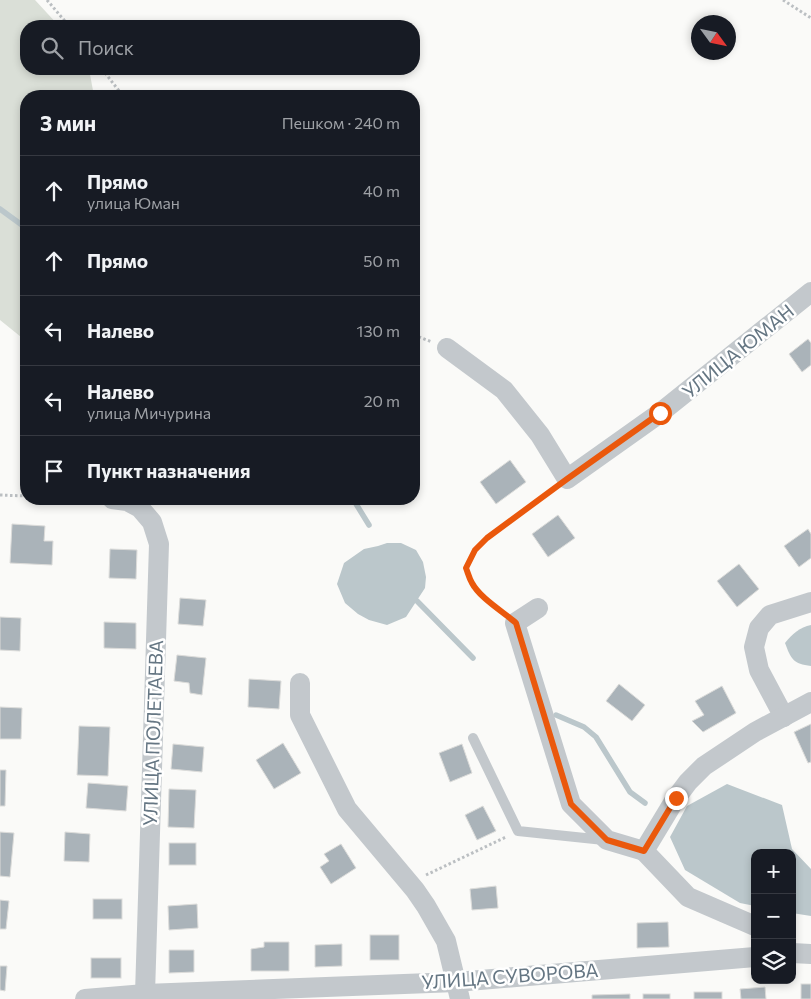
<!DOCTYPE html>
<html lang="ru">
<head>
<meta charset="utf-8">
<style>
	:root { --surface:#171b24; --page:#20242c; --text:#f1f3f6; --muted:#9ea1a6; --line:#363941 }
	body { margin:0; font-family:Commissioner,sans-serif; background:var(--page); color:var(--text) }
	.controls { position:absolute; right:15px; bottom:15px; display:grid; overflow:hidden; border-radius:10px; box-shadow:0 2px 8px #0003 }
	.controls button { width:45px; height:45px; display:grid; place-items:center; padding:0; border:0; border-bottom:1px solid var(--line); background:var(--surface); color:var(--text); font:25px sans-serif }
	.compass { position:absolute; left:691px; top:15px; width:45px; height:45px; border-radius:50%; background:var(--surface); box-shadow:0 2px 8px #0003; rotate:123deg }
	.stop { position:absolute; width:15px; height:15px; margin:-11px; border:4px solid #ea580c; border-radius:50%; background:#fff }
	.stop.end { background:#ea580c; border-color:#fff; box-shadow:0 1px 5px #0008 }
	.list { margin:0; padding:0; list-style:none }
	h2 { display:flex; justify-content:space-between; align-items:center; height:65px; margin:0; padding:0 20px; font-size:21px }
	h2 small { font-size:16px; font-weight:400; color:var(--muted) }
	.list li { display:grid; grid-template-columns:32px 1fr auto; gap:15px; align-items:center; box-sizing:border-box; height:70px; padding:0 20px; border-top:1px solid var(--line) }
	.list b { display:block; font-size:19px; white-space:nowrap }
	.list p { margin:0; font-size:16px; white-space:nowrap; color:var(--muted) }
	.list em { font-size:16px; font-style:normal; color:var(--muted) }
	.icon { flex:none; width:28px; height:28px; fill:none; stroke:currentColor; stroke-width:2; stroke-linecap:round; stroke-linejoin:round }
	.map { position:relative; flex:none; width:811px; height:999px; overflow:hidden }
	.search { position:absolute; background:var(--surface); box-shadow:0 2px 8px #0003; left:20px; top:20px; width:400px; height:55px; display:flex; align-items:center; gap:12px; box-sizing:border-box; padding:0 18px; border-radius:20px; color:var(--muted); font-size:19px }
	.panel { position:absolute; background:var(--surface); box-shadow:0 2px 8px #0003; left:20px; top:90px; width:400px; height:415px; border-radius:20px }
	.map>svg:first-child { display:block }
</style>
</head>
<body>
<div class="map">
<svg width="811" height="999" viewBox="0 0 811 999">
	<rect width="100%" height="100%" fill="#fafaf8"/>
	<!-- green -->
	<polygon fill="#dadfd7" points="0,0 35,0 59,26 26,26 26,69 89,69 94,96 26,96 26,341 0,320"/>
	<!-- water -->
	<g fill="#bbc7cb">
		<polygon points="387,543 401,543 416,550 423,562 426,577 425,588 406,617 387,625 369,620 358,614 345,603 337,584 344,563 364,549 378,546"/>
		<path d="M811,625v41c-18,-2 -20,-7 -26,-23 7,-9 15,-16 26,-18z"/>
		<polygon points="727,784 782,805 792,849 811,869 811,916 792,913 792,853 755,853 755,906 740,903 685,870 670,837 687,806"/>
	</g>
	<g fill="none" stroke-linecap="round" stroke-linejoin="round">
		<!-- stream -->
		<g stroke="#bbc7cb" stroke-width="5.5">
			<polyline points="0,209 26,228"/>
			<polyline points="353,499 369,525"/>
			<polyline points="417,601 473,658"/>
			<polyline points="556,715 584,727 596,737 630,792 645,803"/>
		</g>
	</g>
	<!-- building -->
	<g fill="#aab3b9" stroke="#dcdcda">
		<polygon points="808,339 811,343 811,365 802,372 789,354"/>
		<polygon points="510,460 526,482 496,504 480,482"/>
		<polygon points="558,515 575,538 548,557 532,534"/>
		<polygon points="12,524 45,526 44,541 53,541 52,565 10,563"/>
		<polygon points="808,529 811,534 811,558 799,567 784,546"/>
		<polygon points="110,549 137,550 136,579 109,578"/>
		<polygon points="739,564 759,589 737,607 717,581"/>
		<polygon points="180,598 206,600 203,626 178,624"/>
		<polygon points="0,617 21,618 20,651 0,650"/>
		<polygon points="104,622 136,623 136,649 104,648"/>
		<polygon points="177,655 206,658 202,695 190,693 189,683 174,681"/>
		<polygon points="249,679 281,681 279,709 248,707"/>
		<polygon points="619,684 645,705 632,721 606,701"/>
		<polygon points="722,686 736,713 703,732 692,721 704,715 695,701"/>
		<polygon points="0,707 22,708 21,739 0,739"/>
		<polygon points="811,724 811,762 808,763 794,732"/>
		<polygon points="79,726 110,727 108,776 77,775"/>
		<polygon points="283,743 301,773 274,789 256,760"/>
		<polygon points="173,744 204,747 202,772 171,769"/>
		<polygon points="462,744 472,773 450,782 439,753"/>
		<polygon points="0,770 6,770 5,806 0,806"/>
		<polygon points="88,783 128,786 126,811 86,808"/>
		<polygon points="169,789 196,790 194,828 168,827"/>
		<polygon points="483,806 496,831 477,840 465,815"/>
		<polygon points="0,832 14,833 10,877 0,876"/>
		<polygon points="65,832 90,834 89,862 64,861"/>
		<rect x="169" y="843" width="27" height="22"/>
		<polygon points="341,844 356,868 331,884 320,867 329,861 324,854"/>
		<polygon points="496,886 498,908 472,910 470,889"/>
		<rect x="93" y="899" width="29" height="20"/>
		<polygon points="0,900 9,901 6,929 0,929"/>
		<polygon points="197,904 198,928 169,930 168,906"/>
		<polygon points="668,922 669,947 637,948 637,923"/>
		<rect x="370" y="935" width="29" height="25"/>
		<polygon points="264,942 289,942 289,971 251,971 251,949 264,947"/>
		<polygon points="342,944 342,966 315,967 315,945"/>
		<polygon points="169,950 194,950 194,972 169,973"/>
		<rect x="91" y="958" width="30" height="20"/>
		<polygon points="0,966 7,966 5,991 0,990"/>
		<rect x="801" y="984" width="10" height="15"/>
		<polygon points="765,987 766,999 741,999 740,989"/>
		<rect x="694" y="992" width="28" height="7"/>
		<polygon points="630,994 630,999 592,999 592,995"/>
		<rect x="643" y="994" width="27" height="5"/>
	</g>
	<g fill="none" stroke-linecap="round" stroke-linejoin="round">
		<!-- path -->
		<g stroke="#bbbfc2" stroke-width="3" stroke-dasharray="2.5 2.5" stroke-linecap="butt">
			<polyline points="47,0 69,26"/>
			<polyline points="783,0 811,18"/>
			<polyline points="102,69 123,96"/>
			<polyline points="414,335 432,342"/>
			<polyline points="0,495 26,496"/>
			<path d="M502,611c-21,-15 -26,-19 -36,-43l9,-18 12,-11 66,-49"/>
			<polyline points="426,875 506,837"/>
		</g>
		<!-- service -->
		<polyline stroke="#c3c8cc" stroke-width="10" points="473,738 518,831 604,840"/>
		<!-- minor -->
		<g stroke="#c3c8cc" stroke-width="20">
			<polyline points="447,348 504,390 540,435 567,479 660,413 811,292"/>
			<polyline points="112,499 127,501 140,508 152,522 159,544 145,994"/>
			<polyline points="538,608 515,623 571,804 607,840 644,851"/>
			<polyline points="300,683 300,715 347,809 415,890 426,906 446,941 460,999"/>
			<polyline points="784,717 759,670 754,647 759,628 770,615 811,602"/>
			<polyline points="755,926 688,897 644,851 676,798 688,782 704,766 755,732 811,702"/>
			<polyline points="792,953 811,954"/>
			<polyline points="85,999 145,994 456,982 755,957"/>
		</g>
	</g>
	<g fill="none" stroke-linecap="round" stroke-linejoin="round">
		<!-- route -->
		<path stroke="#ea580c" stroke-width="6" d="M660,413l-93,66 -80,59 -12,12 -9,18c2,5 3,10 6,15 8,15 30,28 44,40l55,181 36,36 37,11 32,-53"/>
	</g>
	<g text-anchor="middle" stroke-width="5" stroke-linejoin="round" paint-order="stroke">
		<!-- street labels -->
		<g font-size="19" fill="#657683" stroke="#fff">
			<text transform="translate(738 351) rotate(-39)" y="7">УЛИЦА ЮМАН</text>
			<text transform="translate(153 733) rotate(-88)" y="7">УЛИЦА ПОЛЕТАЕВА</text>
			<text transform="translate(510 976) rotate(-4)" y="7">УЛИЦА СУВОРОВА</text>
		</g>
	</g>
</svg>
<div class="controls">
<button>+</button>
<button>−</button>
<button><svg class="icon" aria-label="layers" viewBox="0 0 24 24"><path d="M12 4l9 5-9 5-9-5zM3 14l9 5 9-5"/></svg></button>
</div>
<svg class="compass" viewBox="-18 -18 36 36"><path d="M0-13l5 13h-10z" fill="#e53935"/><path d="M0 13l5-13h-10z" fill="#9ea1a6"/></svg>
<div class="stop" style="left:660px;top:413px"></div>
<div class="stop end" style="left:676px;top:798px"></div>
<div class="search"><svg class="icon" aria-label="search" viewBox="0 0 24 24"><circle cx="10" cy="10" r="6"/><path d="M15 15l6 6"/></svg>Поиск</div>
<section class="panel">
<h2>3 мин<small>Пешком · 240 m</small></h2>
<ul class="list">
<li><svg class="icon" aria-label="ahead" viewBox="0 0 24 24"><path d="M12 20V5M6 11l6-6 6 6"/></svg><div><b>Прямо</b><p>улица Юман</p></div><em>40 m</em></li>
<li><svg class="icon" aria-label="ahead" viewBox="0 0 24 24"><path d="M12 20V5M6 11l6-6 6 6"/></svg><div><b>Прямо</b></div><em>50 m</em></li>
<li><svg class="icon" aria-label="left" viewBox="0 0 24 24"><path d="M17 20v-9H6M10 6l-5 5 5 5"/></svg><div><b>Налево</b></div><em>130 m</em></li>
<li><svg class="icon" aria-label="left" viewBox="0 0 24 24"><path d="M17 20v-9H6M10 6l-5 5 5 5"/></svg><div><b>Налево</b><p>улица Мичурина</p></div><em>20 m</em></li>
<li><svg class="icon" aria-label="arrive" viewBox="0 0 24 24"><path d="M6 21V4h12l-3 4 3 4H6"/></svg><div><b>Пункт назначения</b></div></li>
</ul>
</section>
</div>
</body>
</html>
